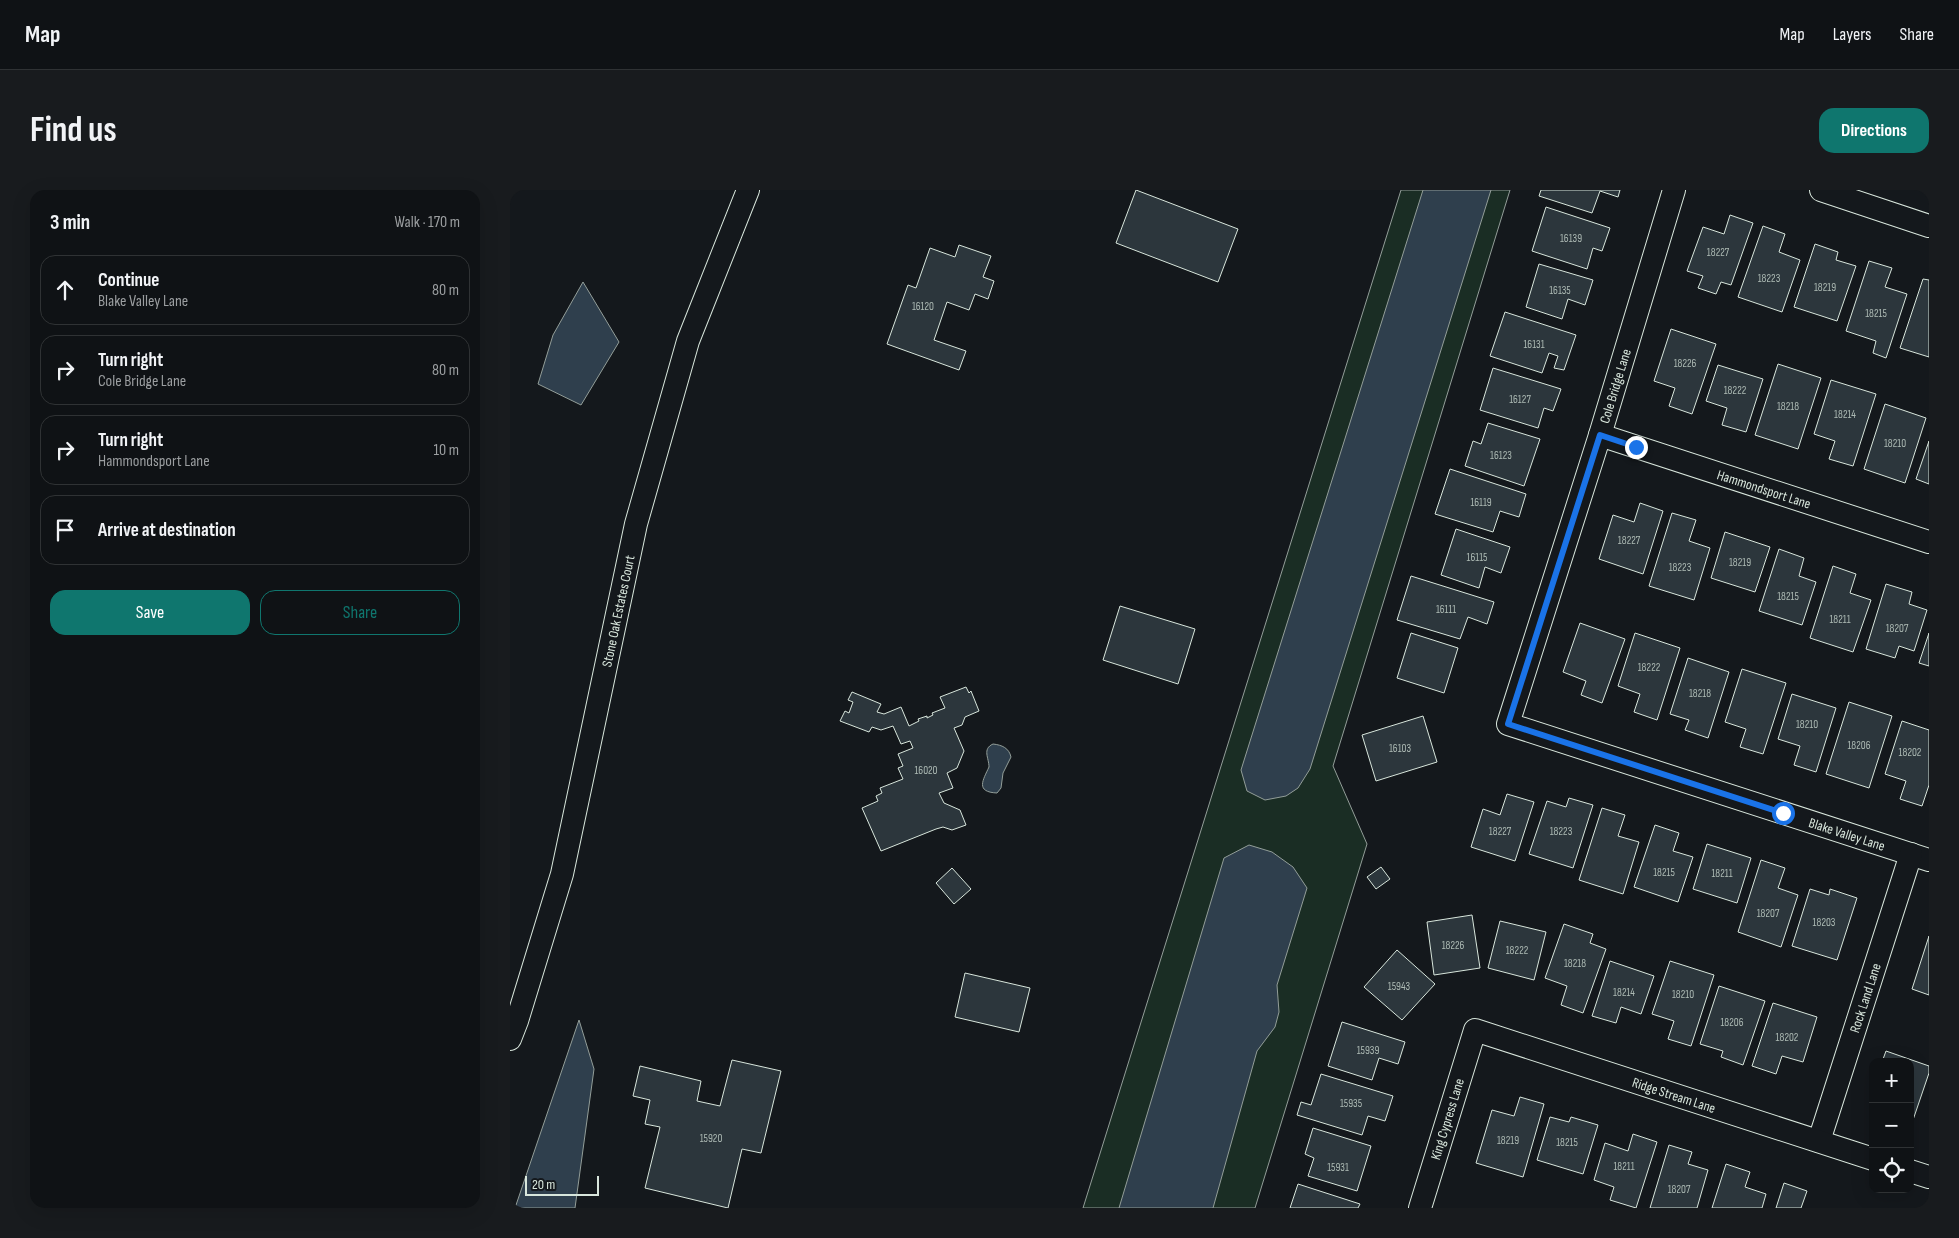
<!DOCTYPE html>
<html lang="en">
<head>
<meta charset="utf-8">
<style>
	:root { --surface:#0f1215; --page:#181b1e; --text:#f1f3f6; --muted:#9b9ea0; --line:#2f3234; --accent:#0f766e }
	body { margin:0; font-family:"Sofia Sans Condensed",sans-serif; background:var(--page); color:var(--text) }
	.controls { position:absolute; right:15px; bottom:15px; display:grid; overflow:hidden; border-radius:10px; box-shadow:0 5px 20px #0002 }
	.controls button { width:45px; height:45px; display:grid; place-items:center; padding:0; border:0; border-bottom:1px solid var(--line); background:var(--surface); color:var(--text); font:25px sans-serif }
	.scale { position:absolute; left:15px; bottom:12px; width:74px; box-sizing:border-box; padding-left:5px; border:2px solid #d8e6dc; border-top:0; font-size:14px; line-height:18px; white-space:nowrap; color:#d8e6dc; -webkit-text-stroke:4px #14181c; paint-order:stroke }
	.stop { position:absolute; width:15px; height:15px; margin:-11px; border:4px solid #1a73e8; border-radius:50%; background:#fff }
	.stop.end { background:#1a73e8; border-color:#fff; box-shadow:0 1px 5px #0008 }
	.list { margin:0; padding:0; list-style:none }
	h2 { display:flex; justify-content:space-between; align-items:center; height:65px; margin:0; padding:0 20px; font-size:21px }
	h2 small { font-size:16px; font-weight:400; color:var(--muted) }
	.list li { display:grid; grid-template-columns:32px 1fr auto; gap:15px; align-items:center; box-sizing:border-box; height:70px; margin:0 10px 10px; padding:0 10px; border:1px solid var(--line); border-radius:15px }
	.list b { display:block; font-size:19px; white-space:nowrap }
	.list p { margin:0; font-size:16px; white-space:nowrap; color:var(--muted) }
	.list em { font-size:16px; font-style:normal; color:var(--muted) }
	.actions { display:flex; gap:10px; padding:15px 20px }
	.actions a { flex:1; padding:11px 0; border:1px solid var(--accent); border-radius:15px; text-align:center; font-size:18px; color:var(--accent) }
	.actions .main { background:var(--accent); color:#fff }
	.icon { flex:none; width:28px; height:28px; fill:none; stroke:currentColor; stroke-width:2; stroke-linecap:round; stroke-linejoin:round }
	.map { position:relative; flex:none; width:1419px; height:1018px; overflow:hidden; border-radius:15px }
	header { display:flex; align-items:center; gap:30px; box-sizing:border-box; height:70px; padding:0 25px; background:var(--surface); border-bottom:1px solid var(--line) }
	header strong { font-size:24px }
	nav { display:flex; gap:28px; margin-inline-start:auto; font-size:18px }
	.intro { display:flex; align-items:center; justify-content:space-between; box-sizing:border-box; height:120px; padding:0 30px }
	h1 { margin:0; font-size:35px }
	.button { padding:12px 22px; border-radius:15px; background:var(--accent); color:#fff; font-size:18px; font-weight:700 }
	main { display:flex; gap:30px; padding:0 30px }
	aside { flex:1; background:var(--surface); border-radius:15px; box-shadow:0 5px 20px #0002 }
	.map>svg:first-child { display:block }
</style>
</head>
<body>
<header>
<strong>Map</strong>
<nav><a>Map</a><a>Layers</a><a>Share</a></nav>
</header>
<div class="intro"><h1>Find us</h1><a class="button">Directions</a></div>
<main>
<aside>
<h2>3 min<small>Walk · 170 m</small></h2>
<ul class="list">
<li><svg class="icon" aria-label="ahead" viewBox="0 0 24 24"><path d="M12 20V5M6 11l6-6 6 6"/></svg><div><b>Continue</b><p>Blake Valley Lane</p></div><em>80 m</em></li>
<li><svg class="icon" aria-label="right" viewBox="0 0 24 24"><path d="M7 20v-9h11M14 6l5 5-5 5"/></svg><div><b>Turn right</b><p>Cole Bridge Lane</p></div><em>80 m</em></li>
<li><svg class="icon" aria-label="right" viewBox="0 0 24 24"><path d="M7 20v-9h11M14 6l5 5-5 5"/></svg><div><b>Turn right</b><p>Hammondsport Lane</p></div><em>10 m</em></li>
<li><svg class="icon" aria-label="arrive" viewBox="0 0 24 24"><path d="M6 21V4h12l-3 4 3 4H6"/></svg><div><b>Arrive at destination</b></div></li>
</ul>
<div class="actions"><a class="main">Save</a><a>Share</a></div>
</aside>
<div class="map">
<svg width="1419" height="1018" viewBox="0 0 1419 1018">
	<rect width="100%" height="100%" fill="#14181c"/>
	<!-- green -->
	<polygon fill="#1a2d24" stroke="#939e99" points="891,0 1000,0 823,576 857,654 745,1018 573,1018"/>
	<!-- water -->
	<g fill="#2f3f4d" stroke="#939e99">
		<polygon points="913,0 981,0 800,579 788,598 776,606 755,610 737,601 731,580"/>
		<polygon points="73,92 109,152 71,215 28,194 43,145"/>
		<path d="M483,554c9,1 16,4 18,13l-8,16 -2,15 -4,5c-22,-1 -14,-13 -8,-26 0,-9 -7,-18 4,-23z"/>
		<polygon points="739,655 762,662 783,677 797,698 767,795 769,822 765,837 747,861 703,1018 609,1018 714,668"/>
		<polygon points="69,830 84,879 65,1018 5,1018"/>
	</g>
	<!-- building -->
	<g fill="#2c363c" stroke="#d8e6dc">
		<polygon points="626,0 728,39 708,92 606,53"/>
		<polygon points="1031,0 1110,0 1108,7 1090,1 1082,23 1029,6"/>
		<polygon points="1036,17 1100,38 1092,61 1083,58 1077,79 1022,61"/>
		<polygon points="1220,25 1243,33 1221,95 1211,92 1206,104 1188,98 1193,86 1177,81 1193,37 1214,44"/>
		<polygon points="1253,36 1275,44 1269,62 1290,70 1272,122 1228,107"/>
		<polygon points="1305,54 1328,62 1326,70 1346,76 1327,131 1284,117"/>
		<polygon points="449,55 481,66 473,87 484,91 478,109 465,104 459,120 437,112 424,150 456,161 449,180 377,154 398,95 406,98 420,58 445,67"/>
		<polygon points="1359,71 1382,78 1375,97 1397,104 1376,168 1363,163 1366,151 1336,141"/>
		<polygon points="1029,74 1083,90 1075,115 1058,109 1052,129 1016,117"/>
		<polygon points="1413,89 1419,90 1419,167 1390,158"/>
		<polygon points="995,122 1066,145 1054,180 1044,178 1048,166 1039,163 1032,183 980,166"/>
		<polygon points="1161,139 1206,154 1182,224 1159,216 1165,198 1144,191"/>
		<polygon points="1268,174 1311,188 1288,259 1245,245"/>
		<polygon points="1208,175 1253,189 1236,242 1212,235 1217,218 1196,211"/>
		<polygon points="983,178 1051,199 1043,221 1034,218 1028,238 970,220"/>
		<polygon points="1321,190 1366,204 1343,276 1319,269 1325,251 1304,244"/>
		<polygon points="1375,214 1416,228 1395,293 1354,279"/>
		<polygon points="978,233 1030,249 1014,296 955,276 963,251 971,254"/>
		<polygon points="1419,251 1419,294 1406,289"/>
		<polygon points="940,279 1016,304 1009,327 990,321 983,342 925,324"/>
		<polygon points="1130,313 1153,321 1133,384 1089,369 1103,325 1124,332"/>
		<polygon points="1162,323 1186,330 1179,351 1200,358 1184,410 1139,396"/>
		<polygon points="946,339 1000,357 991,383 975,377 969,398 931,385"/>
		<polygon points="1215,342 1260,357 1245,402 1201,388"/>
		<polygon points="1269,359 1294,368 1289,386 1306,392 1292,435 1249,421"/>
		<polygon points="1323,376 1346,384 1340,403 1361,410 1343,462 1300,448"/>
		<polygon points="901,386 984,412 977,434 958,427 950,449 887,430"/>
		<polygon points="1376,394 1402,402 1399,414 1417,420 1404,461 1389,456 1385,468 1356,459"/>
		<polygon points="610,416 685,439 668,494 593,470"/>
		<polygon points="1070,433 1115,449 1092,513 1071,505 1076,491 1053,482"/>
		<polygon points="901,443 948,458 934,503 887,488"/>
		<polygon points="1125,443 1170,458 1147,530 1124,522 1130,504 1108,496"/>
		<polygon points="1419,443 1419,476 1409,473"/>
		<polygon points="1178,468 1219,482 1198,548 1175,540 1179,530 1160,524"/>
		<polygon points="1232,479 1276,493 1253,564 1230,557 1236,539 1215,532"/>
		<polygon points="456,497 459,503 461,501 469,521 455,527 452,535 444,538 454,561 447,578 437,583 443,598 429,603 434,613 450,620 456,635 442,640 433,637 426,639 371,661 352,618 368,611 366,606 372,603 370,598 393,589 388,578 393,576 388,564 403,558 400,551 391,554 383,536 371,540 362,537 359,542 330,531 335,521 339,523 343,512 338,510 342,502 371,514 367,522 374,524 391,517 399,536 409,531 408,529 417,526 417,528 423,525 422,523 435,518 430,507"/>
		<polygon points="1282,504 1326,518 1306,582 1284,575 1290,556 1268,549"/>
		<polygon points="1339,512 1382,526 1359,598 1316,584"/>
		<polygon points="913,526 927,572 866,591 852,545"/>
		<polygon points="1392,531 1419,540 1419,595 1412,616 1390,609 1396,591 1375,584"/>
		<polygon points="997,604 1024,612 1005,671 961,657 973,619 990,625"/>
		<polygon points="1059,608 1083,615 1063,678 1019,664 1037,611 1056,617"/>
		<polygon points="1092,618 1115,625 1108,646 1129,652 1113,704 1069,690"/>
		<polygon points="1145,635 1169,643 1163,661 1183,667 1168,712 1124,697"/>
		<polygon points="1197,654 1241,668 1227,713 1183,699"/>
		<polygon points="1251,670 1275,678 1268,698 1288,705 1271,757 1228,742"/>
		<polygon points="871,677 880,689 866,699 857,687"/>
		<polygon points="442,678 461,699 444,714 426,693"/>
		<polygon points="1300,699 1319,705 1320,699 1347,708 1327,770 1282,756"/>
		<polygon points="962,725 970,778 924,785 917,732"/>
		<polygon points="990,731 1036,742 1024,790 978,778"/>
		<polygon points="1054,734 1083,744 1080,753 1096,759 1073,823 1051,815 1057,796 1035,788"/>
		<polygon points="1419,746 1419,805 1402,799"/>
		<polygon points="887,760 925,794 892,830 854,797"/>
		<polygon points="1100,771 1144,786 1131,824 1111,817 1106,833 1082,826"/>
		<polygon points="1160,771 1204,785 1181,856 1158,849 1164,831 1142,824"/>
		<polygon points="455,783 520,798 509,842 445,827"/>
		<polygon points="1209,796 1255,811 1233,875 1211,867 1213,861 1190,854"/>
		<polygon points="1263,813 1307,827 1293,872 1272,866 1266,884 1242,876"/>
		<polygon points="832,832 895,852 888,874 869,868 862,890 818,876"/>
		<polygon points="1376,861 1419,876 1419,883 1403,930 1400,929 1400,872 1372,872"/>
		<polygon points="222,870 271,881 251,963 232,959 218,1018 135,998 150,937 135,934 140,910 123,906 130,876 191,891 187,911 210,916"/>
		<polygon points="811,884 883,906 875,931 858,926 852,945 787,925 791,912 801,915"/>
		<polygon points="1010,907 1034,914 1013,987 966,973 982,920 1004,926"/>
		<polygon points="1040,927 1059,932 1061,927 1088,935 1073,984 1027,970"/>
		<polygon points="803,938 861,956 847,1001 798,986 804,968 795,964"/>
		<polygon points="1123,944 1147,952 1126,1018 1100,1010 1104,997 1084,990 1095,953 1118,961"/>
		<polygon points="1159,955 1182,962 1178,974 1198,980 1187,1018 1140,1018"/>
		<polygon points="1216,974 1240,982 1235,997 1256,1004 1252,1018 1202,1018"/>
		<polygon points="1274,993 1297,1001 1291,1018 1266,1018"/>
		<polygon points="788,994 850,1014 848,1018 780,1018"/>
	</g>
	<g fill="none" stroke-linecap="round" stroke-linejoin="round">
		<defs>
			<g id="minor">
				<polyline points="1164,0 1090,245 998,534 1419,670"/>
				<polyline points="1311,0 1419,36"/>
				<polyline points="1090,245 1419,352"/>
				<polyline points="0,849 7,831 52,684 126,334 178,151 238,0"/>
				<polyline points="1309,951 1401,664"/>
				<polyline points="1400,981 1419,987"/>
				<polyline points="910,1018 965,840 1363,969"/>
			</g>
		</defs>
		<!-- minor casing -->
		<use href="#minor" stroke="#d8e6dc" stroke-width="24"/>
		<!-- minor -->
		<use href="#minor" stroke="#14181c" stroke-width="22"/>
	</g>
	<g fill="none" stroke-linecap="round" stroke-linejoin="round">
		<!-- route -->
		<polyline stroke="#1a73e8" stroke-width="6" points="1126,257 1090,245 998,534 1273,623"/>
	</g>
	<g text-anchor="middle" stroke-width="4" stroke-linejoin="round" paint-order="stroke">
		<!-- number labels -->
		<g font-size="11" fill="#adbab4">
			<text x="1061" y="52">16139</text>
			<text x="1208" y="66">18227</text>
			<text x="1259" y="92">18223</text>
			<text x="1315" y="101">18219</text>
			<text x="1050" y="104">16135</text>
			<text x="413" y="120">16120</text>
			<text x="1366" y="127">18215</text>
			<text x="1024" y="158">16131</text>
			<text x="1175" y="177">18226</text>
			<text x="1225" y="204">18222</text>
			<text x="1010" y="213">16127</text>
			<text x="1278" y="220">18218</text>
			<text x="1335" y="228">18214</text>
			<text x="1385" y="257">18210</text>
			<text x="991" y="269">16123</text>
			<text x="971" y="316">16119</text>
			<text x="1119" y="354">18227</text>
			<text x="967" y="371">16115</text>
			<text x="1230" y="376">18219</text>
			<text x="1170" y="381">18223</text>
			<text x="1278" y="410">18215</text>
			<text x="936" y="423">16111</text>
			<text x="1330" y="433">18211</text>
			<text x="1387" y="442">18207</text>
			<text x="1139" y="481">18222</text>
			<text x="1190" y="507">18218</text>
			<text x="1297" y="538">18210</text>
			<text x="1349" y="559">18206</text>
			<text x="890" y="562">16103</text>
			<text x="1400" y="566">18202</text>
			<text x="416" y="584">16020</text>
			<text x="990" y="645">18227</text>
			<text x="1051" y="645">18223</text>
			<text x="1154" y="686">18215</text>
			<text x="1212" y="687">18211</text>
			<text x="1258" y="727">18207</text>
			<text x="1314" y="736">18203</text>
			<text x="943" y="759">18226</text>
			<text x="1007" y="764">18222</text>
			<text x="1065" y="777">18218</text>
			<text x="889" y="800">15943</text>
			<text x="1114" y="806">18214</text>
			<text x="1173" y="808">18210</text>
			<text x="1222" y="836">18206</text>
			<text x="1277" y="851">18202</text>
			<text x="858" y="864">15939</text>
			<text x="841" y="917">15935</text>
			<text x="201" y="952">15920</text>
			<text x="998" y="954">18219</text>
			<text x="1057" y="956">18215</text>
			<text x="1114" y="980">18211</text>
			<text x="828" y="981">15931</text>
			<text x="1169" y="1003">18207</text>
		</g>
		<!-- street labels -->
		<g font-size="14" fill="#d8e6dc" stroke="#14181c">
			<text transform="translate(1105 196) rotate(-73)" y="5">Cole Bridge Lane</text>
			<text transform="translate(1254 299) rotate(18)" y="5">Hammondsport Lane</text>
			<text transform="translate(108 421) rotate(-78)" y="5">Stone Oak Estates Court</text>
			<text transform="translate(1337 644) rotate(18)" y="5">Blake Valley Lane</text>
			<text transform="translate(1355 808) rotate(-72)" y="5">Rock Land Lane</text>
			<text transform="translate(1164 905) rotate(18)" y="5">Ridge Stream Lane</text>
			<text transform="translate(937 929) rotate(-73)" y="5">King Cypress Lane</text>
		</g>
	</g>
</svg>
<div class="controls">
<button>+</button>
<button>−</button>
<button><svg class="icon" aria-label="locate" viewBox="0 0 24 24"><circle cx="12" cy="12" r="6"/><path d="M12 2v4M12 18v4M2 12h4M18 12h4"/></svg></button>
</div>
<div class="scale">20 m</div>
<div class="stop" style="left:1273px;top:623px"></div>
<div class="stop end" style="left:1126px;top:257px"></div>
</div>
</main>
</body>
</html>
